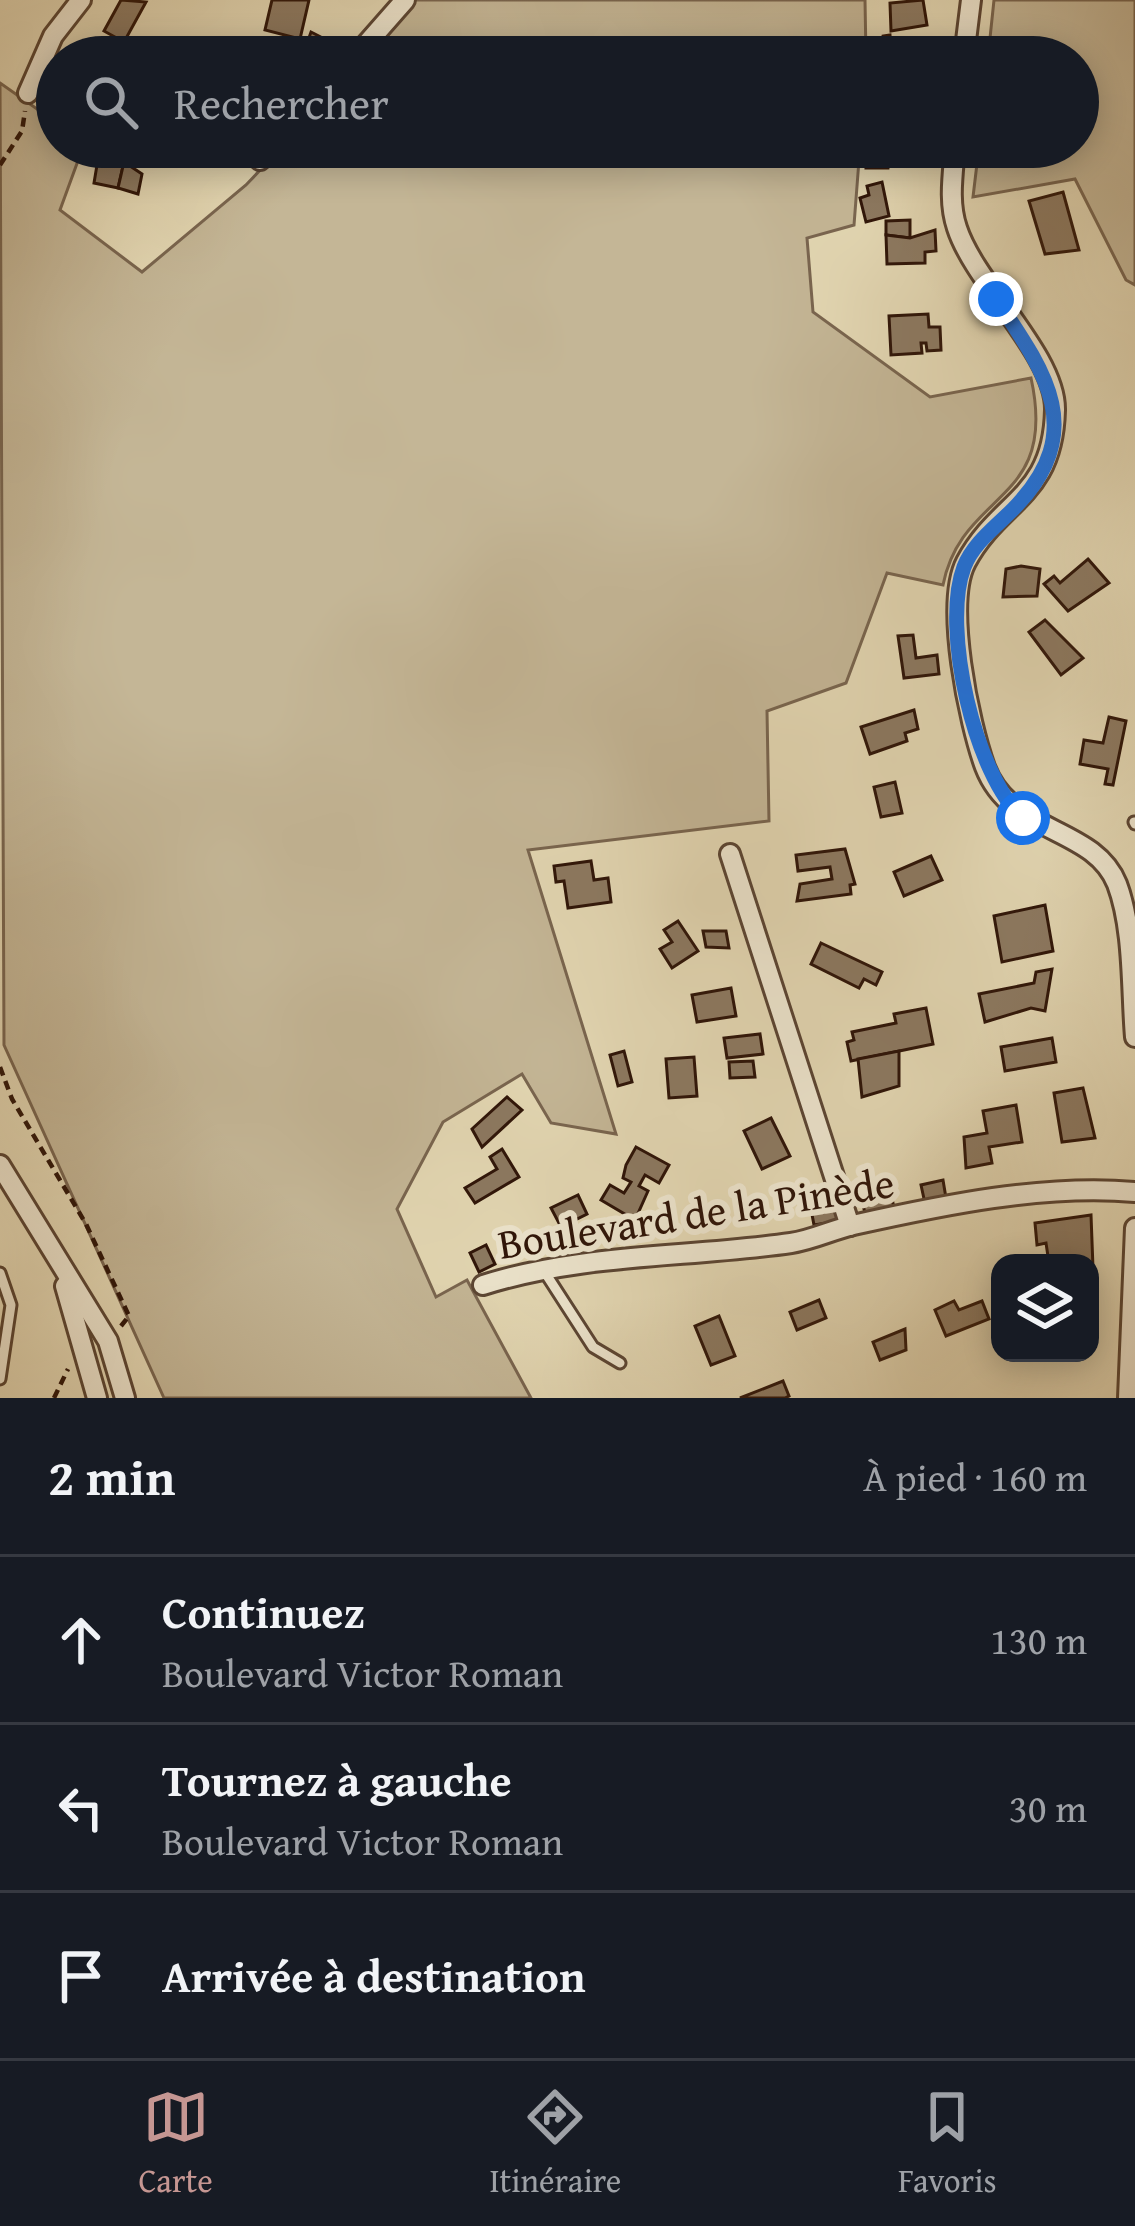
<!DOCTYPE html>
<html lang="fr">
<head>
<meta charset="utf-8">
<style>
	:root { --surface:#171b24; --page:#242831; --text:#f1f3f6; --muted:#9ea1a6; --line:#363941; --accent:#c59692 }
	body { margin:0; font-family:"Gentium Book Plus",serif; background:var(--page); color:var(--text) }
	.controls { position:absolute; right:36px; bottom:36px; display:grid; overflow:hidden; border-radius:24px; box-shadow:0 6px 30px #0003 }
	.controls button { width:108px; height:108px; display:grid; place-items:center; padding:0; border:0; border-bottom:3px solid var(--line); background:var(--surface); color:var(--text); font:60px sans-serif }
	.stop { position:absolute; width:36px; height:36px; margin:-27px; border:9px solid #1a73e8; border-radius:50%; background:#fff }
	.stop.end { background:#1a73e8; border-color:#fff; box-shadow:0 3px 12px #0008 }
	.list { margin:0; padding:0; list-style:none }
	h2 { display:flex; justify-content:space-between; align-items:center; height:156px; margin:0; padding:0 48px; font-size:51px }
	h2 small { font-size:39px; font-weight:400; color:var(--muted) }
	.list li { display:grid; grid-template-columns:78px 1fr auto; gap:36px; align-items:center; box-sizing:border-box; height:168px; padding:0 48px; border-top:3px solid var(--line) }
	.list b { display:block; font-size:45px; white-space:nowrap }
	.list p { margin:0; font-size:39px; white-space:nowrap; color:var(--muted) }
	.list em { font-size:39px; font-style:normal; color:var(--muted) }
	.icon { flex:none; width:66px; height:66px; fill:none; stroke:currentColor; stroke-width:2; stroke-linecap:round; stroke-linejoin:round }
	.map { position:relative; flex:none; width:1135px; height:1398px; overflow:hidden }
	.search { position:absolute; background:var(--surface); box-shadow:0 6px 30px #0003; left:36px; right:36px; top:36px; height:132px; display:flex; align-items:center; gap:30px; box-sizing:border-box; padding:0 42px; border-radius:66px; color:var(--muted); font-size:45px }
	.sheet { height:660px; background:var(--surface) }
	nav { display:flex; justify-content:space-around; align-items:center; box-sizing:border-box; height:168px; border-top:3px solid var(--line); background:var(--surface); font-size:33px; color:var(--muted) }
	nav a { display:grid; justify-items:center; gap:6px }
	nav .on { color:var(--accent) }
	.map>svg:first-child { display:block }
</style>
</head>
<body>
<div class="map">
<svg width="1135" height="1398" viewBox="0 0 1135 1398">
	<rect width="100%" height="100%" fill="#e3d7b3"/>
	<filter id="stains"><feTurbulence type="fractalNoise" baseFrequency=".00167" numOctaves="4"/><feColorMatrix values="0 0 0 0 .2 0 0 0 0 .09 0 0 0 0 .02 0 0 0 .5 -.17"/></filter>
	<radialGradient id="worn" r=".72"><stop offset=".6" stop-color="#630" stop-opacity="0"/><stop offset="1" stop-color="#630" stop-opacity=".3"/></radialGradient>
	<!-- green -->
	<g fill="#c4b696" stroke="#79654f" stroke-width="3">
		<polygon points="412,0 865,0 866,57 367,57"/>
		<polygon points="994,0 1135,0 1135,285 1126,280 1075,179 973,197 979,147 1078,147 1078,57 988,57"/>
		<path d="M0,83l57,40v24h26l-23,63 82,62 104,-87 36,-38h578l-6,78 -47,13 6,74 117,85 101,-19c28,127 -69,111 -88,207l-56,-12 -41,110 -79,28 2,110 -241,29 88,284 -65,-11 -29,-49 -79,48 -46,87 39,88 31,-17 64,118h-367l-160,-353z"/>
	</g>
	<!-- building -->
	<g fill="#8c7961" stroke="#2e1408" stroke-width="3">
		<polygon points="121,0 146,2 124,42 104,31"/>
		<polygon points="272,0 309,0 300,39 265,30"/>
		<polygon points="923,0 927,25 891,31 890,3"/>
		<polygon points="311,32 348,51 343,57 321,57 305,49"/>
		<polygon points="890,35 891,47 914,45 915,57 880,57 883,36"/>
		<polygon points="867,147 917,147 917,154 889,159 888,168 866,168"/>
		<polygon points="99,153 124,162 118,188 94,183"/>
		<polygon points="124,162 142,174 138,194 118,188"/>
		<polygon points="882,182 889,216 866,222 860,198 869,195 867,186"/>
		<polygon points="1063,192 1079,250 1045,254 1029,201"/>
		<polygon points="910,220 910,238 886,235 886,221"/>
		<polygon points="935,230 936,251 925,252 925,263 887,264 886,235 910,238"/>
		<polygon points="928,314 929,327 940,327 941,350 927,351 926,343 921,343 922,353 891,355 889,316"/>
		<polygon points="1088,559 1109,583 1068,611 1044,584 1054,576 1060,583"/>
		<polygon points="1021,566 1040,569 1037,596 1003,597 1006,569"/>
		<polygon points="1045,620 1083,658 1061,675 1029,632"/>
		<polygon points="913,635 916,658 937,655 939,674 904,678 898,636"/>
		<polygon points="914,710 918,729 905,733 907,741 870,754 861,727"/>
		<polygon points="1109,717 1126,721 1113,785 1105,784 1108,769 1080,764 1084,740 1103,743"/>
		<polygon points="895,782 902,813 881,817 874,787"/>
		<polygon points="845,849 855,884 850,885 851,894 797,901 800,884 832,879 830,867 798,871 796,855"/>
		<polygon points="931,856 942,880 904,896 894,872"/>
		<polygon points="591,861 594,880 608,878 611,902 568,908 564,881 556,882 554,866"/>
		<polygon points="1045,905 1053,951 1002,962 994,916"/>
		<polygon points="678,921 698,951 672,968 660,949 672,942 664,930"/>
		<polygon points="703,931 726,931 729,948 706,947"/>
		<polygon points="821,943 882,972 876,985 864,979 859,988 811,964"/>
		<polygon points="1052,969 1045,1011 1031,1008 985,1022 979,994 1034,983 1036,972"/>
		<polygon points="731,988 736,1016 697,1022 692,995"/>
		<polygon points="926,1008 933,1044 851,1061 847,1042 854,1040 852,1032 896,1023 894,1014"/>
		<polygon points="760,1034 763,1054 727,1058 724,1038"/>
		<polygon points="1052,1038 1056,1062 1005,1071 1001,1047"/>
		<polygon points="624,1051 632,1082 618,1086 610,1055"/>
		<polygon points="899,1051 899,1086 862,1097 858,1059"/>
		<polygon points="694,1057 697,1096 669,1098 666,1059"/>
		<polygon points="753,1061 755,1077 730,1078 729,1062"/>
		<polygon points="1083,1088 1095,1138 1062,1142 1054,1093"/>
		<polygon points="507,1097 522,1110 482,1147 472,1129"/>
		<polygon points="1016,1105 1022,1142 989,1147 992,1163 966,1168 964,1137 987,1133 983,1111"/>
		<polygon points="771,1118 790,1156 762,1169 744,1131"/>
		<polygon points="636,1147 669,1165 659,1183 645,1175 639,1186 648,1191 635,1220 601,1200 610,1185 624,1193 631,1182 623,1178 626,1165"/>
		<polygon points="502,1149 519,1177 475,1203 465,1188 497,1169 490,1157"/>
		<polygon points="888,1178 895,1213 866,1219 859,1184"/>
		<polygon points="943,1180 947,1204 926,1208 921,1185"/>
		<polygon points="578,1195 587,1214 561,1227 551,1208"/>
		<polygon points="835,1199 839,1221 814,1225 810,1204"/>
		<polygon points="1091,1215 1093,1268 1090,1263 1049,1263 1046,1243 1037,1245 1035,1223"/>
		<polygon points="486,1245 495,1264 479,1272 470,1253"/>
		<polygon points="819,1300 826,1318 797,1330 790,1312"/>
		<polygon points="954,1301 959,1310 982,1301 989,1319 946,1336 935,1310"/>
		<polygon points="719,1316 735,1356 711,1365 695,1326"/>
		<polygon points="905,1329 906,1350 880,1360 873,1342"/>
		<polygon points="783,1381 789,1396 785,1398 740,1398"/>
	</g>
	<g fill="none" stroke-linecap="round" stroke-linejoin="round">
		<defs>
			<g id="lane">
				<polyline points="1134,822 1135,824"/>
				<polyline points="544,1271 593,1347 620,1363"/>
				<polyline points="0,1273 11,1305 0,1379"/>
			</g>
			<g id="street">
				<polyline points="355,57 405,0"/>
				<polyline points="964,57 971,0"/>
				<polyline points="28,93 53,36 81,0"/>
				<path d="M955,147c-2,27 -7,55 2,81 18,56 99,127 98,182 -2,88 -55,89 -89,152 -22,42 3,161 19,205 26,68 109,59 132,117 17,45 14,106 18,153"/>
				<polyline points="260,160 273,147"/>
				<polyline points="730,854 850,1226"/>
				<polyline points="0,1165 108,1341 125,1398"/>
				<path d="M483,1285c101,-32 204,-27 308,-42 21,-3 41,-13 62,-18 90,-20 190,-41 282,-33"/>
				<polyline points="65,1286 97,1398"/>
				<polyline points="1128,1398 1135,1228"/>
			</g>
		</defs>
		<!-- lane casing -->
		<use href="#lane" stroke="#5b4533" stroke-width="15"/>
		<!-- street casing -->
		<use href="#street" stroke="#5b4533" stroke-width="24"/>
		<!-- path -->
		<g stroke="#2e1408" stroke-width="4.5" stroke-dasharray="9 6" stroke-linecap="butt">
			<polyline points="0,165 22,131 25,111"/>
			<polyline points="0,1067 12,1099 86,1224 129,1316 121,1326"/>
			<polyline points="54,1398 68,1369"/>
		</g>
		<!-- lane -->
		<use href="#lane" stroke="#ede5ce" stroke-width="9"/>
		<!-- street -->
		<use href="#street" stroke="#ede5ce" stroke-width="18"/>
	</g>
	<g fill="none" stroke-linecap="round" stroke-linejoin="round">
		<!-- route -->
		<path stroke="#1a73e8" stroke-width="15" d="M996,299c47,70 92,130 22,205 -18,20 -44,37 -54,63 -23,61 11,209 59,251"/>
	</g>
	<g text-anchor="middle" stroke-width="12" stroke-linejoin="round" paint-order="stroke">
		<!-- street labels -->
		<g font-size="42" fill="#2e1408" stroke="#ede5ce">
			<text transform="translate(696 1213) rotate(-9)" y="15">Boulevard de la Pinède</text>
		</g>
	</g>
	<rect width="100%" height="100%" filter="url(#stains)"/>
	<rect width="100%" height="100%" fill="url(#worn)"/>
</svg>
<div class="controls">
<button><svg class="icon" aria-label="layers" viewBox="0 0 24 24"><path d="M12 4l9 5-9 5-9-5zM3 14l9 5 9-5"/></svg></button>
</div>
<div class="stop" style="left:1023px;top:818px"></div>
<div class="stop end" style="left:996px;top:299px"></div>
<div class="search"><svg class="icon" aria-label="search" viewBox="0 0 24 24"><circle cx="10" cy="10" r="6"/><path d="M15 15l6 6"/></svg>Rechercher</div>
</div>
<section class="sheet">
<h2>2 min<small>À pied · 160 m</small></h2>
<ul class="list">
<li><svg class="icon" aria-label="ahead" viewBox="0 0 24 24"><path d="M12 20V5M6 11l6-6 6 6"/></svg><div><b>Continuez</b><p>Boulevard Victor Roman</p></div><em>130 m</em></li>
<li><svg class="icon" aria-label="left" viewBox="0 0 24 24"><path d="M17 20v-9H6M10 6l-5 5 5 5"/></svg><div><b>Tournez à gauche</b><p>Boulevard Victor Roman</p></div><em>30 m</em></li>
<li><svg class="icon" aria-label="arrive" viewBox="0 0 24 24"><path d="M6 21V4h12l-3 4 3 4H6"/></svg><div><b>Arrivée à destination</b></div></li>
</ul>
</section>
<nav>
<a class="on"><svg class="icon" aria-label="map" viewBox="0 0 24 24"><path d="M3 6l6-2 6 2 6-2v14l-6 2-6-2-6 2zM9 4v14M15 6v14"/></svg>Carte</a>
<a><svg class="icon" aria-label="directions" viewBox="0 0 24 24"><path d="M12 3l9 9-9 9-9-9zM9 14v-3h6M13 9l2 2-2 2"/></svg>Itinéraire</a>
<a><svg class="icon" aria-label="saved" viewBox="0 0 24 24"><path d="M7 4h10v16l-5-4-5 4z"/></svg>Favoris</a>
</nav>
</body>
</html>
